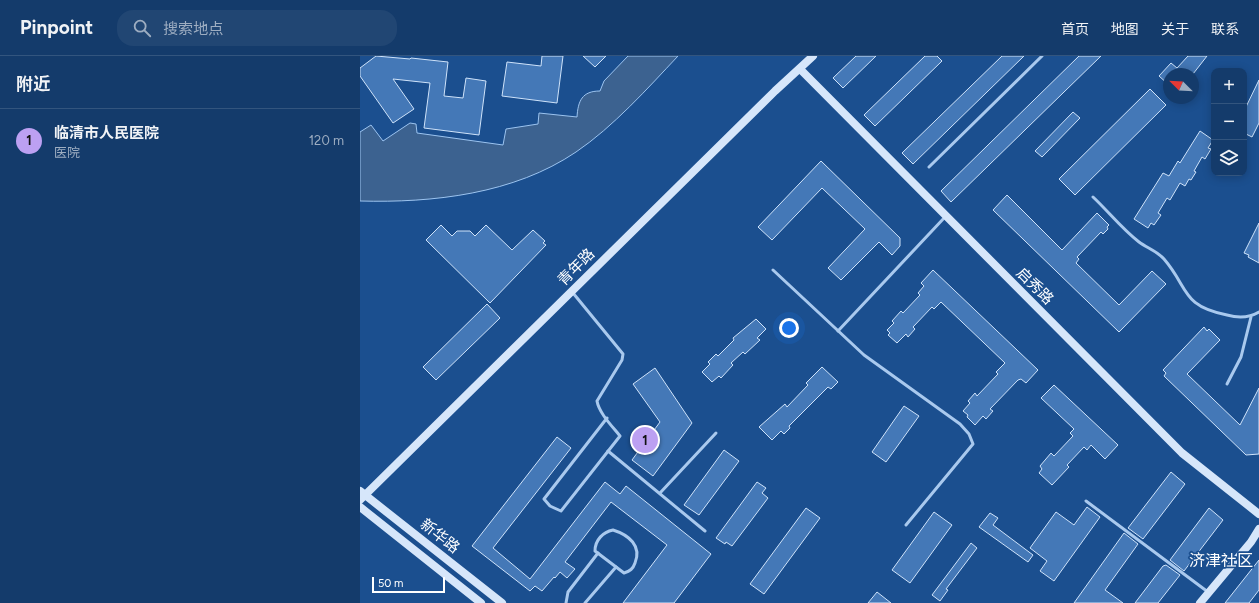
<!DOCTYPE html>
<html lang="zh">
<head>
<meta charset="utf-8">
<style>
	:root { --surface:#143b6b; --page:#214673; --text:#f1f3f6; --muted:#9dadc1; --line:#33557e; --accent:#bca0f2 }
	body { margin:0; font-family:Figtree,"Noto Sans SC",sans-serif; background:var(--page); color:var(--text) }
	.controls { position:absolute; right:12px; top:12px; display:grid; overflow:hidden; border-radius:8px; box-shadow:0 2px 10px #0003 }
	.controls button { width:36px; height:36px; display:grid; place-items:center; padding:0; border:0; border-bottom:1px solid var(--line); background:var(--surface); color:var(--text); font:20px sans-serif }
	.compass { position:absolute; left:803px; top:12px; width:36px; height:36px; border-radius:50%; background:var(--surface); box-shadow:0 2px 10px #0003; rotate:294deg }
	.scale { position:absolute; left:12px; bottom:10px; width:73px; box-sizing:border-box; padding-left:4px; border:2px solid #fff; border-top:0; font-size:11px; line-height:14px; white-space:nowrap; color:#fff; -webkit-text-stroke:3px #1b4f8f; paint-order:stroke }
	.you { position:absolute; left:429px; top:272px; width:14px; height:14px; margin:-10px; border:3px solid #fff; border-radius:50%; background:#1a73e8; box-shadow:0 0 0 6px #1a73e833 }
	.badge { display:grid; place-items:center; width:26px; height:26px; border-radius:50%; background:var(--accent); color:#111; font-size:13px; font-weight:700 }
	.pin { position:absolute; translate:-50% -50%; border:2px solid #fff; box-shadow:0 1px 4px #0006 }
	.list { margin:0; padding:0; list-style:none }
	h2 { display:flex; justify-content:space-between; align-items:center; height:52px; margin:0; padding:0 16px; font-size:17px }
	h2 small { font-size:13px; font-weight:400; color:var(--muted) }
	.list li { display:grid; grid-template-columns:26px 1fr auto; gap:12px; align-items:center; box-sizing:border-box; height:64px; padding:0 16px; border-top:1px solid var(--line) }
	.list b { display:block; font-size:15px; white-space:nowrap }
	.list p { margin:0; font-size:13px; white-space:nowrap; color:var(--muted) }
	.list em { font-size:13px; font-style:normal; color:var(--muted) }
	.icon { flex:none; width:22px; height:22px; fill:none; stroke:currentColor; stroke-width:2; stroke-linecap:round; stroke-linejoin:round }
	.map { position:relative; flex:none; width:899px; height:547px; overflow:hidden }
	header { display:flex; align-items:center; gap:24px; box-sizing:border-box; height:56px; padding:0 20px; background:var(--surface); border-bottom:1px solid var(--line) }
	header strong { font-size:19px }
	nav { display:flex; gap:22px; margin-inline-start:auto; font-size:14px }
	.search { width:280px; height:36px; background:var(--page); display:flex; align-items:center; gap:10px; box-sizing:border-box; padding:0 14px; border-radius:16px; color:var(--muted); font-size:15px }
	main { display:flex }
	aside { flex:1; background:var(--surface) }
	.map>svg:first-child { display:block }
</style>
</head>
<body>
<header>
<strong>Pinpoint</strong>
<div class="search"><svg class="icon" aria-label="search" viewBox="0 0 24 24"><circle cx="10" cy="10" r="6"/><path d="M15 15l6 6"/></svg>搜索地点</div>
<nav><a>首页</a><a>地图</a><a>关于</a><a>联系</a></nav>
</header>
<main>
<aside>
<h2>附近<small></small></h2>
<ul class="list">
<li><span class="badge">1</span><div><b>临清市人民医院</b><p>医院</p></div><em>120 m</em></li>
</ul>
</aside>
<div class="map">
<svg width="899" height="547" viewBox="0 0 899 547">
	<rect width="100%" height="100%" fill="#1b4f8f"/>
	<!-- water -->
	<path fill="#3c6290" stroke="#9cc4f0" d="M268,0h50c-30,32 -65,71 -102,96 -62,42 -143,51 -216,49v-69l11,-7 12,16 27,-18 6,1 1,9 86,12 3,-16 32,-5 1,-11 38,4c1,-16 5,-26 23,-26l4,-10z"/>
	<!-- building -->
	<g fill="#4478b7" stroke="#cfe3fa">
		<polygon points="16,0 50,3 51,2 88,6 84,40 103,42 106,22 126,25 119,79 64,72 70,27 33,23 54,53 33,67 0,20 0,12"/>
		<polygon points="182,0 203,0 197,47 142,40 147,6 181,10"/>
		<polygon points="223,0 246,0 235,11"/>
		<polygon points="496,0 516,0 483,32 473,22"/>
		<polygon points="565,0 577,0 582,5 515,70 504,59"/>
		<polygon points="642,0 664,0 553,108 542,97"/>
		<polygon points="719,0 741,0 591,146 581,135"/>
		<polygon points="828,0 847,0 833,18 809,18 809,29 799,20 811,7 817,12"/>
		<polygon points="899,24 899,67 892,81 884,77 884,55"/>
		<polygon points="790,33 806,49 715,139 699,123"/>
		<polygon points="713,56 720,62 682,101 675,95"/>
		<polygon points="840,75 853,84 848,92 851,93 845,103 842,101 834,115 836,116 831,124 829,123 825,130 820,127 810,144 807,142 798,157 801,159 794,169 791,167 788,172 774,163 803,117 809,120 818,105 820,107"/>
		<polygon points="461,105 540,182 540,190 532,199 519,186 481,224 468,212 505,173 462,132 412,184 398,171"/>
		<polygon points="647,139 702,194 737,157 749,169 747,171 748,173 743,178 741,176 717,201 719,203 716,207 759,249 792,215 806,228 759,276 633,154"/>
		<polygon points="899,167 899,207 888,201 889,199 884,197"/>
		<polygon points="81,169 92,180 97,175 110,175 115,180 126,169 152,194 173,174 185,185 183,187 186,189 130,247 66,184"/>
		<polygon points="573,214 678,314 666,327 661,323 658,324 630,353 633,355 626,363 623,360 615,369 607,361 608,359 603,355 610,347 608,345 615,337 617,340 638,318 636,316 645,307 581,246 574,253 572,251 553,271 555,273 548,281 546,278 537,287 528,279 530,277 527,274 534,267 532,265 541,255 543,257 560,239 558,237 564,230 561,227"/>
		<polygon points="127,248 140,262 76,324 63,311"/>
		<polygon points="396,263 406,273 397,282 400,284 385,298 383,296 371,307 373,309 361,322 359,320 352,326 342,316 350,308 348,306 356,298 358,300 374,284 373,282"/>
		<polygon points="844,271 847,275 849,273 860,284 827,318 880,369 899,332 899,398 886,399 804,320 806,317 803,314"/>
		<polygon points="462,311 478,326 471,333 468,331 429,370 430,372 424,378 421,375 412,384 399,371 425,348 427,351 448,329 446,327"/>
		<polygon points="295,312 332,367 293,420 272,404 300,366 273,328"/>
		<polygon points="694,329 758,389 745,403 731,389 727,394 724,391 707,409 709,411 692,429 679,417 682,413 680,410 691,397 694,400 713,380 710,377 714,373 681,342"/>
		<polygon points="544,350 559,360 526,406 512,396"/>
		<polygon points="197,381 211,392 133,492 170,523 245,426 260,438 266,430 351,498 314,547 263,547 307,489 251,446 205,506 215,513 207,522 200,516 195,522 194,521 182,535 175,530 170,535 112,490"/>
		<polygon points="364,394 379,405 339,459 324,449"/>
		<polygon points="811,416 825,428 783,483 768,472"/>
		<polygon points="397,426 406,432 402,437 408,442 372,490 366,486 365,488 356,482"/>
		<polygon points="727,451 740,461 694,525 680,515 687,505 670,492 696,456 714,469"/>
		<polygon points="446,452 460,462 404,538 390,528"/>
		<polygon points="849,452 863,464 824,515 810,504"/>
		<polygon points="574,456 592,469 550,527 532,514"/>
		<polygon points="630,457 638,462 633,469 673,499 668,506 619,471"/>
		<polygon points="764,477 778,488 745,534 763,547 714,547"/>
		<polygon points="611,487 617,492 586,533 588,534 580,545 572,539"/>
		<polygon points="899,504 899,534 889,547 865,547"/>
		<polygon points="806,509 820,519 798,547 775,547 803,510"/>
		<polygon points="517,536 531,547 508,547"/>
	</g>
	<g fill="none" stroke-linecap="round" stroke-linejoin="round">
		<!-- lane -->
		<g stroke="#a9c9ee" stroke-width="3">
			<polyline points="569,111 682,0"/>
			<path d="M733,141c15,14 29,32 46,45 8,6 18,9 25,17 25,29 17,47 63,56 11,3 22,3 32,-3"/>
			<polyline points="413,214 504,299 600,368 609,378 613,388 546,469"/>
			<path d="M213,237l50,61 -1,6 -25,41c2,12 15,25 23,35l-59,75 -11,-5 -6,-7 63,-81"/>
			<polyline points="478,275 585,161"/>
			<polyline points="867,328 881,301 891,261"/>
			<polyline points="248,395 345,475"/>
			<polyline points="300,437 356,377"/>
			<polyline points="726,445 848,536"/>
			<path d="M253,474c16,5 29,16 22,33 -2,6 -5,8 -11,10l-29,-22c0,-11 8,-19 18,-21z"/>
			<polyline points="206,547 208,536 238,497"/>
			<polyline points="225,547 256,511"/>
		</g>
		<!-- secondary -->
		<g stroke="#d6e6fa" stroke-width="8">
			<polyline points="440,13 822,397 899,458"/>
			<polyline points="0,435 142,547"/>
			<polyline points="0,444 415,35 453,0"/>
			<polyline points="0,451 121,547"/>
			<polyline points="840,547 891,486 899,473"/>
		</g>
	</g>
	<g text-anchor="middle" stroke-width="3.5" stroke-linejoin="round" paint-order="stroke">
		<!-- street labels -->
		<g font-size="15" fill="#fff" stroke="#1b4f8f">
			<text transform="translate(216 211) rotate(-45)" y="5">青年路</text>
			<text transform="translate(675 230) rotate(45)" y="5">启秀路</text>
			<text transform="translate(80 480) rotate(38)" y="5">新华路</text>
		</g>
		<!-- neighbourhood labels -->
		<g font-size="16" fill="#fff" stroke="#1b4f8f">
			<text x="861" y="510">济津社区</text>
		</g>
	</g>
</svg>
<div class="controls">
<button>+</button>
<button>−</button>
<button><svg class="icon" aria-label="layers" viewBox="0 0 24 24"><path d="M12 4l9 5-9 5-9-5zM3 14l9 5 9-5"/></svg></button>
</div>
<svg class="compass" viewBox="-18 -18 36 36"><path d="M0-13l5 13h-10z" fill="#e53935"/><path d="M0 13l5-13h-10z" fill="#9dadc1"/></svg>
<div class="scale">50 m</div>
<div class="you"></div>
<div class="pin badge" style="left:285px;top:384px">1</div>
</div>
</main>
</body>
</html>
